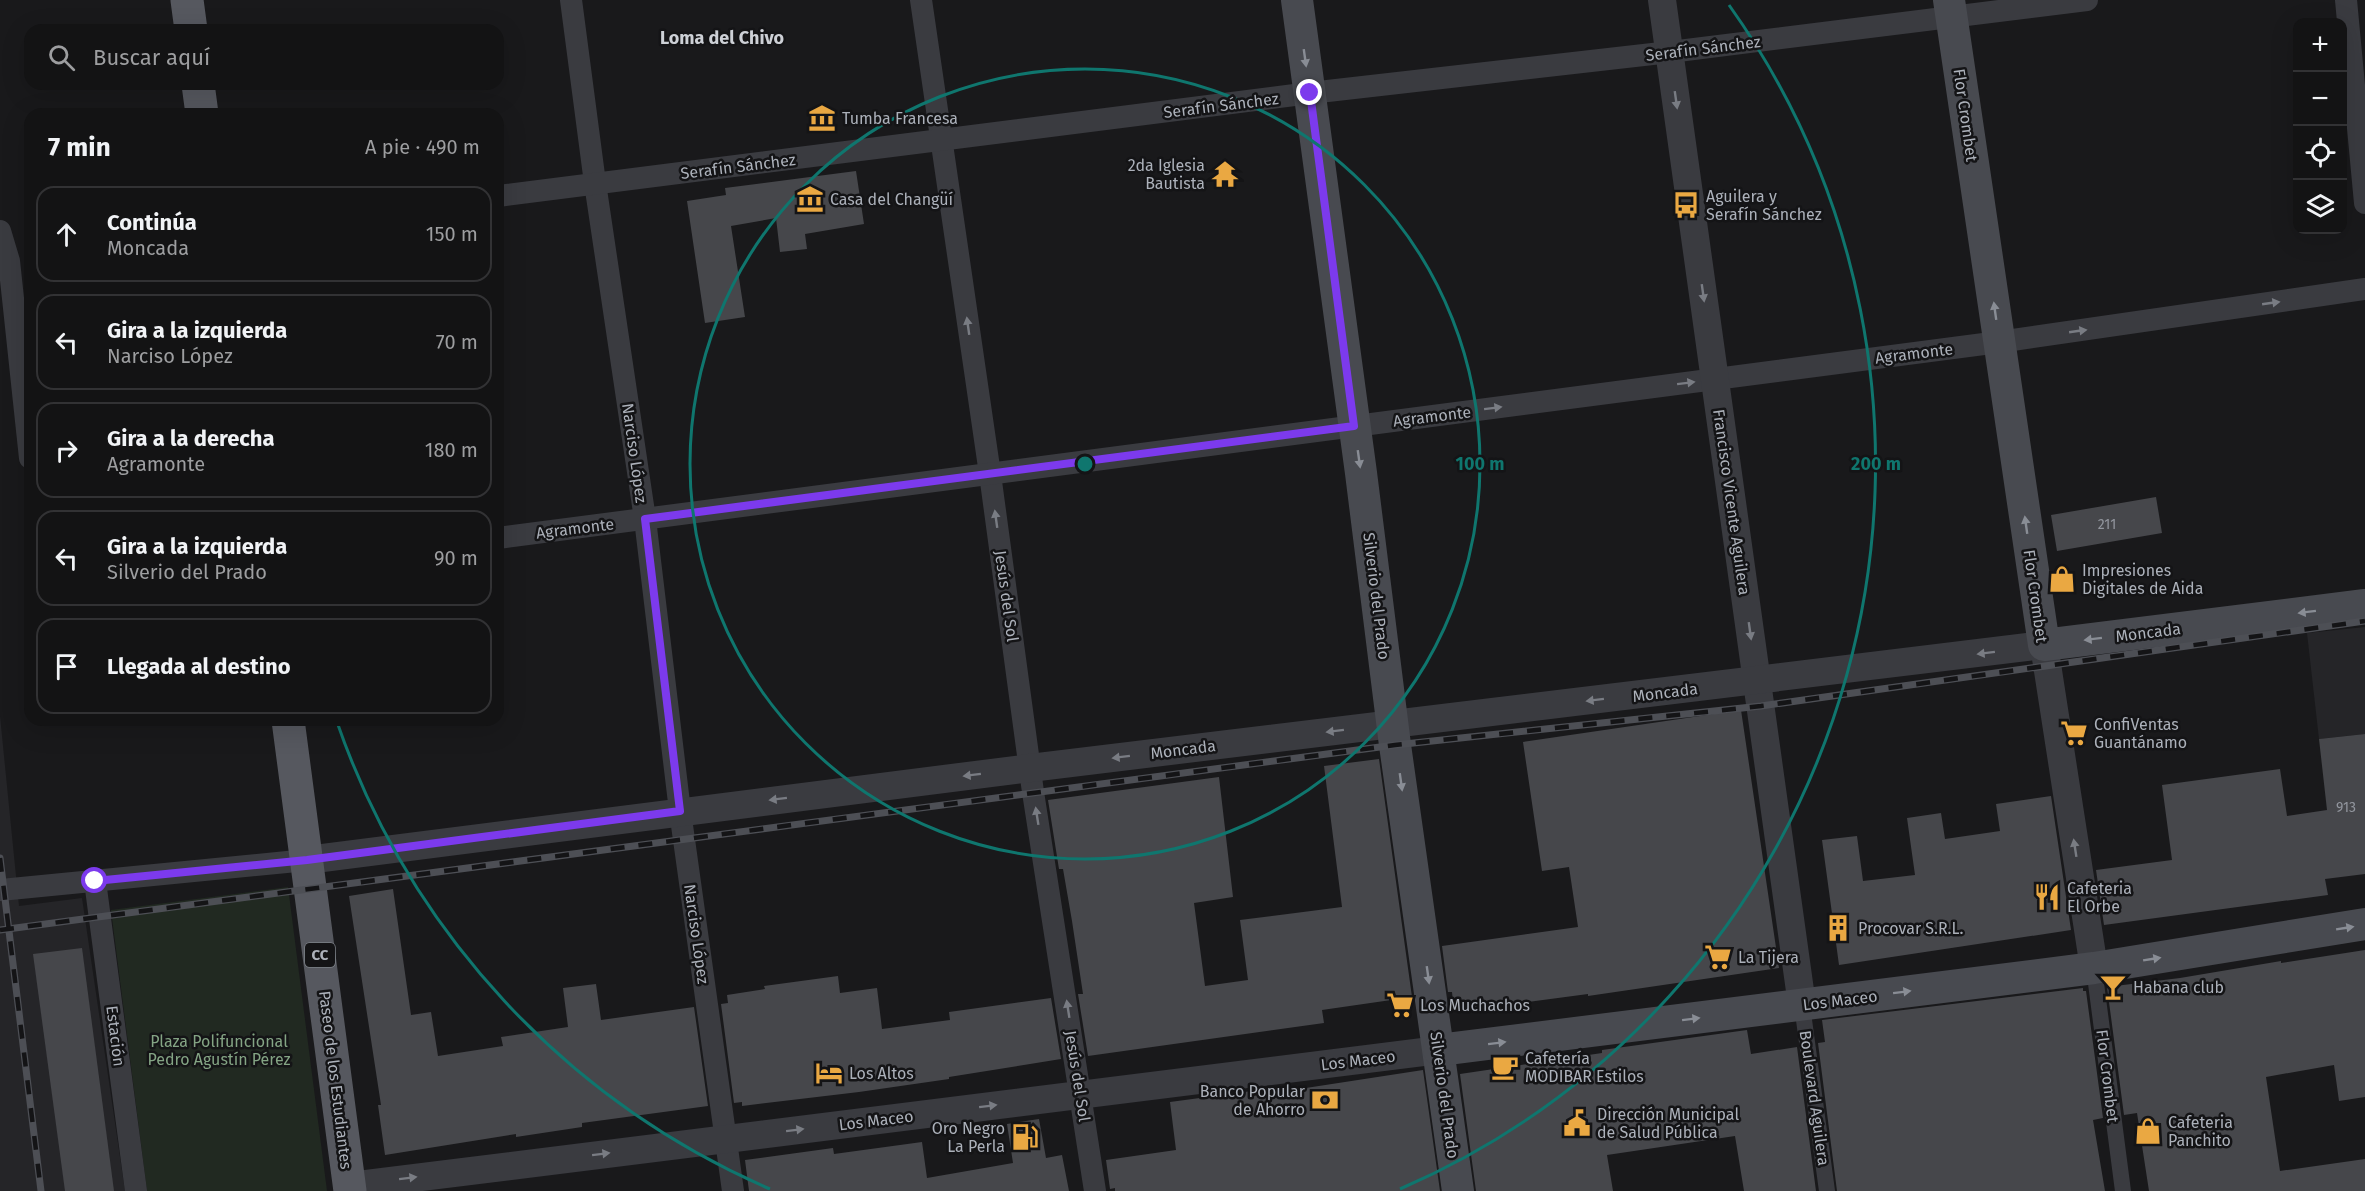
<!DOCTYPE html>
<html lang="es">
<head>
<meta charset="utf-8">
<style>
	:root { --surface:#131314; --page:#202022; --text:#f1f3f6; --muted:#9d9ea0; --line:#323234 }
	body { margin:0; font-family:"Fira Sans",sans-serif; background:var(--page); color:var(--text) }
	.controls { position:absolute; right:18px; top:18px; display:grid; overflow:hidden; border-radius:12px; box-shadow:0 6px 24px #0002 }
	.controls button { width:54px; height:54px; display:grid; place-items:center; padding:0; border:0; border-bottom:2px solid var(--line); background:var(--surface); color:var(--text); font:30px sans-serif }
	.stop { position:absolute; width:18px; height:18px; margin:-14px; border:4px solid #7c3aed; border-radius:50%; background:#fff }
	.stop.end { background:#7c3aed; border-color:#fff; box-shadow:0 2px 6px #0008 }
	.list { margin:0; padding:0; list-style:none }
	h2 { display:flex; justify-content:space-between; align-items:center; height:78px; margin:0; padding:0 24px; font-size:26px }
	h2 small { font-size:20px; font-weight:400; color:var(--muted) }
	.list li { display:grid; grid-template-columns:39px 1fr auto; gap:18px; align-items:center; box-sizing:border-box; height:96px; margin:0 12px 12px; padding:0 12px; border:2px solid var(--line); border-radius:18px }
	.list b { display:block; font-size:22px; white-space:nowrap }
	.list p { margin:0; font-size:20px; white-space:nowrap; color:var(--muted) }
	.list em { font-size:20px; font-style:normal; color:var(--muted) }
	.icon { flex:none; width:33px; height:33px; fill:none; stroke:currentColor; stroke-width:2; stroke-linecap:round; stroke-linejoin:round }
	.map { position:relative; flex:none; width:2365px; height:1191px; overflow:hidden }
	.search { position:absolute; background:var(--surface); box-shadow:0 6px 24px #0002; left:24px; top:24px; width:480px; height:66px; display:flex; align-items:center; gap:15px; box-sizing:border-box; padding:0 21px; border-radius:18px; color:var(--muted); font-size:22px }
	.panel { position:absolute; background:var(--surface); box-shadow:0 6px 24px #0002; left:24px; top:108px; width:480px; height:618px; border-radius:18px }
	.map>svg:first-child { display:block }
</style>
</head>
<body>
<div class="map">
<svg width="2365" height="1191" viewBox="0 0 2365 1191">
	<rect width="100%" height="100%" fill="#19191b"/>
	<!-- built -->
	<g fill="#252528">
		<polygon points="2365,627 2365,734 2319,739 2307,633"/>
		<polygon points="0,716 19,906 82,898 125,1191 0,1191"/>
	</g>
	<!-- green -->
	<polygon fill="#212921" points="288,887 327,1191 147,1191 111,910"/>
	<!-- building -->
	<g fill="#46474b">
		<polygon points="856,171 864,224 805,234 807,249 780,252 776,218 731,226 745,317 705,323 687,201 726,195 725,188"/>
		<polygon points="2156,497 2162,533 2057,551 2051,515"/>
		<polygon points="1741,710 1779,968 1588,996 1588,994 1454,1012 1452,992 1448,992 1442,946 1578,927 1569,867 1542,871 1523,742"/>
		<polygon points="2365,734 2365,874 2325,879 2328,895 2104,925 2096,870 2172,860 2162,785 2280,769 2287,816 2327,810 2319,739"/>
		<polygon points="1379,759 1412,997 1322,1010 1324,1023 1088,1056 1078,994 1083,994 1072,921 1063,869 1059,869 1048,800 1219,777 1233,897 1194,903 1205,986 1248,980 1240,920 1342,907 1324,766"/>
		<polygon points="2051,796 2071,930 1839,965 1822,840 1857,836 1863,881 1915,875 1907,818 1941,813 1945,839 2000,831 1996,804"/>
		<polygon points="393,889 411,1015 431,1012 438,1056 503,1046 501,1037 568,1027 563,988 596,984 601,1020 694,1007 708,1106 582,1123 582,1127 516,1137 516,1134 385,1155 378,1105 381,1105 349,896"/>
		<polygon points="82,948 114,1191 65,1191 33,954"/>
		<polygon points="2365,950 2365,1097 2339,1101 2334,1065 2266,1077 2280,1171 2365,1159 2365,1191 2149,1191 2137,1113 2124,1115 2107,987 2180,978 2281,961 2281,963"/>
		<polygon points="838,976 840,993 877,988 882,1029 950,1020 949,1012 1051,998 1061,1059 949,1077 949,1079 859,1092 742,1106 742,1102 734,1103 721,1004 728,1003 727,995 765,989 764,986"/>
		<polygon points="2083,988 2083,991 2086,991 2103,1118 2093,1120 2105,1191 1837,1191 1818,1043 1825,1042 1822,1020"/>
		<polygon points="1747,1030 1751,1054 1797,1047 1816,1191 1744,1191 1735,1136 1607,1155 1613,1191 1476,1191 1460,1074 1602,1053 1602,1050"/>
		<polygon points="1423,1070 1440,1191 1115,1191 1115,1188 1110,1189 1106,1160 1176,1150 1170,1102 1252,1091 1253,1096"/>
		<polygon points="1039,1119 1046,1158 1062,1155 1069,1191 749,1191 745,1160 833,1148 834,1154 922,1142 927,1178 1013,1163 1007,1124"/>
	</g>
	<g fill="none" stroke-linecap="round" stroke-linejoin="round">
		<!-- pedestrian -->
		<g stroke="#3a3b40" stroke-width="16">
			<polyline points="2094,968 2123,1191"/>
			<polyline points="1802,1005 1827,1191"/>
		</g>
		<!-- minor -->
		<g stroke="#3a3b40" stroke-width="22">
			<polyline points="571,0 595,183 645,519 680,811 733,1191"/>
			<polyline points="921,0 990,474 1033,792 1095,1191"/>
			<polyline points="2346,0 2365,203"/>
			<polyline points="498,196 1310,93 1670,52 2087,0"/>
			<polyline points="0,231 9,261 30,458"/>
			<polyline points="498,538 1999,342 2365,289"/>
			<polyline points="95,881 136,1191"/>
			<polyline points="0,890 307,860"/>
		</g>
		<!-- tertiary -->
		<g stroke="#3a3b40" stroke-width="28">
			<polyline points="1662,0 1802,1005"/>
			<polyline points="307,860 1030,768 2044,645 2094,968"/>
			<polyline points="350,1186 1439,1050"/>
		</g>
		<!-- secondary -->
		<g stroke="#484a50" stroke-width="32">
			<polyline points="1297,0 1361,473 1395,745 1458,1191"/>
			<polyline points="1949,0 2044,645 2365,605"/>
			<polyline points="1439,1050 2094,968 2365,924"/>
		</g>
		<!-- primary -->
		<g stroke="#56585f" stroke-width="33">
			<polyline points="187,0 191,30"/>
			<polyline points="198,84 202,114"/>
			<polyline points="288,720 350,1191"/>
		</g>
		<defs>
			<g id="rail">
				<polyline points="0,858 41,1191"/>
				<polyline points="0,930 1395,745 1761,706 2365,621"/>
			</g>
		</defs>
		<!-- rail casing -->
		<use href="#rail" stroke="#4d4f55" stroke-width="7"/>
		<!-- rail -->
		<use href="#rail" stroke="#141416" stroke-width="4.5" stroke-dasharray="14" stroke-linecap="butt"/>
	</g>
	<!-- one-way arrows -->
	<defs><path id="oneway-solid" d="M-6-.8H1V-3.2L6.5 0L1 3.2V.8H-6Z" transform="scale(1.5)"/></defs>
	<g fill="#898d95">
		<use href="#oneway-solid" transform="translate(1305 58) rotate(82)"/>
		<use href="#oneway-solid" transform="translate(1995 311) rotate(-98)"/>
		<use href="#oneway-solid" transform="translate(1359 459) rotate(82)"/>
		<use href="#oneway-solid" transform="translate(2026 525) rotate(-98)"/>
		<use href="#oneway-solid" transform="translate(2307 612) rotate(173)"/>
		<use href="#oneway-solid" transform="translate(2093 639) rotate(173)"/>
		<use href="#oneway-solid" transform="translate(1401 782) rotate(82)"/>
		<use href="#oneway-solid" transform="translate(2345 928) rotate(-9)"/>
		<use href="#oneway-solid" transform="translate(2152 959) rotate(-9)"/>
		<use href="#oneway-solid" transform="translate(1428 975) rotate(82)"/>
		<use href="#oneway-solid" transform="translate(1902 992) rotate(-7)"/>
		<use href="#oneway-solid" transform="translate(1691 1019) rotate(-7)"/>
		<use href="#oneway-solid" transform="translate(1497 1043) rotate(-7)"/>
	</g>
	<g fill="#797c83">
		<use href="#oneway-solid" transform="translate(1676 100) rotate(82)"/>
		<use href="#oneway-solid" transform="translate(1703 293) rotate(82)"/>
		<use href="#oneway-solid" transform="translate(2271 303) rotate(-8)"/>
		<use href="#oneway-solid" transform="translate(968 326) rotate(-98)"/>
		<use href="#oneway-solid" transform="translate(2078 331) rotate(-8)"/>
		<use href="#oneway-solid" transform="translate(1686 383) rotate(-7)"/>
		<use href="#oneway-solid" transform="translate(1493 408) rotate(-7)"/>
		<use href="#oneway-solid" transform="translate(996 519) rotate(-98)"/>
		<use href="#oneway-solid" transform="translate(1750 631) rotate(82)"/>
		<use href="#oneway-solid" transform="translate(1986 653) rotate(173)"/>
		<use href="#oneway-solid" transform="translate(1595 700) rotate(173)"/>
		<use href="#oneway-solid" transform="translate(1335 731) rotate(173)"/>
		<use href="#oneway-solid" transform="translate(1121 757) rotate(173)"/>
		<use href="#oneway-solid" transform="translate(972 775) rotate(173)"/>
		<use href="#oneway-solid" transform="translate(778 799) rotate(173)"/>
		<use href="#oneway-solid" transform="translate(1037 816) rotate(-99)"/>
		<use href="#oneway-solid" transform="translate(2075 848) rotate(-99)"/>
		<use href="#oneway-solid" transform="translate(1068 1009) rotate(-99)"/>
		<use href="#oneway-solid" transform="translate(988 1106) rotate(-7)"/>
		<use href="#oneway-solid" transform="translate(795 1130) rotate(-7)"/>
		<use href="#oneway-solid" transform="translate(601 1154) rotate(-7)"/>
		<use href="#oneway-solid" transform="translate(408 1178) rotate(-7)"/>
	</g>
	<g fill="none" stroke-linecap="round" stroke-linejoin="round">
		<!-- route -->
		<polyline stroke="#7c3aed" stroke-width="8" points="95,881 307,860 680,811 645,519 1354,426 1310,93"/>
	</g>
	<!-- distance rings -->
	<g fill="none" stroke="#0f766e" stroke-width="3">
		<circle cx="1085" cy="464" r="395"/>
		<path d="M770 1189A791 791 0 0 1 337 722M1729 5A791 791 0 0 1 1400 1189"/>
	</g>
	<!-- icons -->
	<defs>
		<symbol id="museum-bare" viewBox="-9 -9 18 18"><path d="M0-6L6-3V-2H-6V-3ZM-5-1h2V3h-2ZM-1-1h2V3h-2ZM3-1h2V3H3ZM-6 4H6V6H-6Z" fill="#eaa842" stroke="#141416" stroke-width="2.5" paint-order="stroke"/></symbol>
		<symbol id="temple-bare" viewBox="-9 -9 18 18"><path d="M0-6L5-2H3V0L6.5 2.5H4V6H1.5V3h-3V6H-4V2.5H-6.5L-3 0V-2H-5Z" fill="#eaa842" stroke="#141416" stroke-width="2.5" paint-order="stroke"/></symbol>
		<symbol id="bus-bare" viewBox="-9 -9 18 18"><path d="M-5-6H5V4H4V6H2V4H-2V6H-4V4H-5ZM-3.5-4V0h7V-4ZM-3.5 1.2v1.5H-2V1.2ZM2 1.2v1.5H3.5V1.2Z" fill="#eaa842" stroke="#141416" stroke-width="2.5" paint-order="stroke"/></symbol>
		<symbol id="shop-bare" viewBox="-9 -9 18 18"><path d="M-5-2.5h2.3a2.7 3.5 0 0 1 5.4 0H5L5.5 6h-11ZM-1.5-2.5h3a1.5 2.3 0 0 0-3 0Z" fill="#eaa842" stroke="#141416" stroke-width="2.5" paint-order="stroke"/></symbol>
		<symbol id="supermarket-bare" viewBox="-9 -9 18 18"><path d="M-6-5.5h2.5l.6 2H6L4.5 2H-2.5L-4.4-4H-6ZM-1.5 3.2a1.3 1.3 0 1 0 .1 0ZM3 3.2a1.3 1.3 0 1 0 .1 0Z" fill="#eaa842" stroke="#141416" stroke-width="2.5" paint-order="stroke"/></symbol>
		<symbol id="restaurant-bare" viewBox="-9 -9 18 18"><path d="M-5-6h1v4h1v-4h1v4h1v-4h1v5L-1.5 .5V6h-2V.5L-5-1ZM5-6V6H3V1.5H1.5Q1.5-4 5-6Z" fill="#eaa842" stroke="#141416" stroke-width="2.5" paint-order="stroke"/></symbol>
		<symbol id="building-bare" viewBox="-9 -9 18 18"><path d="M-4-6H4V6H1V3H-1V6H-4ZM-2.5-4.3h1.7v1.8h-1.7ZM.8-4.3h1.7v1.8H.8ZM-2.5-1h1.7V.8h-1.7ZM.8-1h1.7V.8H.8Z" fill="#eaa842" stroke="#141416" stroke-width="2.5" paint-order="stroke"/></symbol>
		<symbol id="bar-bare" viewBox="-9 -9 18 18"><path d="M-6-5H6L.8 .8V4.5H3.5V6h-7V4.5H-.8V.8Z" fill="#eaa842" stroke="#141416" stroke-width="2.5" paint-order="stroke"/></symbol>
		<symbol id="cafe-bare" viewBox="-9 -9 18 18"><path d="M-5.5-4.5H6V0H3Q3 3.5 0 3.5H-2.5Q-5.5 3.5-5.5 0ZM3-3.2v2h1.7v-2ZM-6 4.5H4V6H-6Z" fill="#eaa842" stroke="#141416" stroke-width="2.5" paint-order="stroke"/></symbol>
		<symbol id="hotel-bare" viewBox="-9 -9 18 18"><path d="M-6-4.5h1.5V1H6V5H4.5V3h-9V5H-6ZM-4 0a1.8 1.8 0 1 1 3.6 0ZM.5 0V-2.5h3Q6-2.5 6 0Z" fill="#eaa842" stroke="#141416" stroke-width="2.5" paint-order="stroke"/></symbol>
		<symbol id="bank-bare" viewBox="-9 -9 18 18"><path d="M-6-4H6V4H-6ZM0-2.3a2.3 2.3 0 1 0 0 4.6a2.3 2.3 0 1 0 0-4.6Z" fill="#eaa842" stroke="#141416" stroke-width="2.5" paint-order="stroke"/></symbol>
		<symbol id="civic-bare" viewBox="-9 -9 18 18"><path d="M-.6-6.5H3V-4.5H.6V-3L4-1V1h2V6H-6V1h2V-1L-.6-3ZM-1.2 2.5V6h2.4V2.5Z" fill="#eaa842" stroke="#141416" stroke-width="2.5" paint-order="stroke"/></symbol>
		<symbol id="fuel-bare" viewBox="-9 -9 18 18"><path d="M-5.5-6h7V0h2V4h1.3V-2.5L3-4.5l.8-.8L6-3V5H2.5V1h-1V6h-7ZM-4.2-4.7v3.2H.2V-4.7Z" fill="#eaa842" stroke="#141416" stroke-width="2.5" paint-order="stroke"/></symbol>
	</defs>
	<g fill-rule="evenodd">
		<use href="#museum-bare" x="803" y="99" width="38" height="38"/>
		<use href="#temple-bare" x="1206" y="155" width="38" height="38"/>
		<use href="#museum-bare" x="791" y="180" width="38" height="38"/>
		<use href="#bus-bare" x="1667" y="186" width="38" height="38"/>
		<use href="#shop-bare" x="2043" y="560" width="38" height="38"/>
		<use href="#supermarket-bare" x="2055" y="714" width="38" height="38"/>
		<use href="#restaurant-bare" x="2028" y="878" width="38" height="38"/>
		<use href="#building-bare" x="1819" y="909" width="38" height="38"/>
		<use href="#supermarket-bare" x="1699" y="938" width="38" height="38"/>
		<use href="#bar-bare" x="2094" y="968" width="38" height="38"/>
		<use href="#supermarket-bare" x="1381" y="986" width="38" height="38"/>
		<use href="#cafe-bare" x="1486" y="1048" width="38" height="38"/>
		<use href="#hotel-bare" x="810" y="1054" width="38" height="38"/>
		<use href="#bank-bare" x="1306" y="1081" width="38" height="38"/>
		<use href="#civic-bare" x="1558" y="1104" width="38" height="38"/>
		<use href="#shop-bare" x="2129" y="1112" width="38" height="38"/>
		<use href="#fuel-bare" x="1006" y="1118" width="38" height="38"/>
	</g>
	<g text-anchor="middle" stroke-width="5" stroke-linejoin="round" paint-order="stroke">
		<!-- number labels -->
		<g font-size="14" fill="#92969e">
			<text x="2107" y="529">211</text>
			<text x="2346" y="812">913</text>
		</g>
		<!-- shield labels -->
		<rect fill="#141416" stroke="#7e8289" stroke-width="1.5" x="305" y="943" width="30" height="24" rx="4.5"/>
		<g font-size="15" font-weight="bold" fill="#acb1ba">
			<text x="320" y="960">CC</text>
		</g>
		<!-- street labels -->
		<g font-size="16" fill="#acb1ba" stroke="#141416">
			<text transform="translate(1703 48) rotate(-7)" y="6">Serafín Sánchez</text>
			<text transform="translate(1221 105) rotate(-7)" y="6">Serafín Sánchez</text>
			<text transform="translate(1966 115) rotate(82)" y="6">Flor Crombet</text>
			<text transform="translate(738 166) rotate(-7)" y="6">Serafín Sánchez</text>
			<text transform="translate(1914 353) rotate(-7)" y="6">Agramonte</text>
			<text transform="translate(1432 416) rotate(-7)" y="6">Agramonte</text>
			<text transform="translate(635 453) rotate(82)" y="6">Narciso López</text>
			<text transform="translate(1732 502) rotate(82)" y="6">Francisco Vicente Aguilera</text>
			<text transform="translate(575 528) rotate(-7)" y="6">Agramonte</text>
			<text transform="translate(1007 596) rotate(82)" y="6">Jesús del Sol</text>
			<text transform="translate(1377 596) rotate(83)" y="6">Silverio del Prado</text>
			<text transform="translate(2036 596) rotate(82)" y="6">Flor Crombet</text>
			<text transform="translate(2148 632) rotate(-7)" y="6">Moncada</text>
			<text transform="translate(1665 692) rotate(-7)" y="6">Moncada</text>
			<text transform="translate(1183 749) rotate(-7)" y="6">Moncada</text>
			<text transform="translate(697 934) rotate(82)" y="6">Narciso López</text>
			<text transform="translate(1840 1000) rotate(-7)" y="6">Los Maceo</text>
			<text transform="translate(116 1036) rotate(83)" y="6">Estación</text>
			<text transform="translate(1358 1060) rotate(-7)" y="6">Los Maceo</text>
			<text transform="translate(1078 1076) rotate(81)" y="6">Jesús del Sol</text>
			<text transform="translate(2108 1076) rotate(83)" y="6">Flor Crombet</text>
			<text transform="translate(336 1080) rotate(83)" y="6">Paseo de los Estudiantes</text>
			<text transform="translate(1445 1095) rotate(82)" y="6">Silverio del Prado</text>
			<text transform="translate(1815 1098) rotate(82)" y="6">Boulevard Aguilera</text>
			<text transform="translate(876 1120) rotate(-7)" y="6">Los Maceo</text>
		</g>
		<!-- poi labels -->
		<g font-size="16" fill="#acb1ba" stroke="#141416" text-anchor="start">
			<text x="842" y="124">Tumba Francesa</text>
			<text x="1205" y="171" text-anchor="end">2da Iglesia<tspan x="1205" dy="18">Bautista</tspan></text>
			<text x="1706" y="202">Aguilera y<tspan x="1706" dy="18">Serafín Sánchez</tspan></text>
			<text x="830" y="205">Casa del Changüí</text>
			<text x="2082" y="576">Impresiones<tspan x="2082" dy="18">Digitales de Aida</tspan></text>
			<text x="2094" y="730">ConfiVentas<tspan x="2094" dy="18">Guantánamo</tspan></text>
			<text x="2067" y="894">Cafeteria<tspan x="2067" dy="18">El Orbe</tspan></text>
			<text x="1858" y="934">Procovar S.R.L.</text>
			<text x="1738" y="963">La Tijera</text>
			<text x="2133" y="993">Habana club</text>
			<text x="1420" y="1011">Los Muchachos</text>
			<text x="1525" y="1064">Cafetería<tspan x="1525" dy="18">MODIBAR Estilos</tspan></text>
			<text x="849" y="1079">Los Altos</text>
			<text x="1305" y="1097" text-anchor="end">Banco Popular<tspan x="1305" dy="18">de Ahorro</tspan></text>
			<text x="1597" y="1120">Dirección Municipal<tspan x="1597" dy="18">de Salud Pública</tspan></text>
			<text x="2168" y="1128">Cafeteria<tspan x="2168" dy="18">Panchito</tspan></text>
			<text x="1005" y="1134" text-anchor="end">Oro Negro<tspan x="1005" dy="18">La Perla</tspan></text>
		</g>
		<!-- park labels -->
		<g font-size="16" fill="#84a484" stroke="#141416">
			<text x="219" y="1047">Plaza Polifuncional<tspan x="219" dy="18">Pedro Agustín Pérez</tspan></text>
		</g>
		<!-- neighbourhood labels -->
		<g font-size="18" font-weight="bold" fill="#cdd0d6" stroke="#141416">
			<text x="722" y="44">Loma del Chivo</text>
		</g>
	</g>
	<circle cx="1085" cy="464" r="9" fill="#0f766e" stroke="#141416" stroke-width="3"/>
	<g font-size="18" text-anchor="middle" font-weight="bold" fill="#0f766e" stroke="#141416" stroke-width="5" stroke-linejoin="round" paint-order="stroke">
		<text x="1480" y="470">100 m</text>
		<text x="1876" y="470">200 m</text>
	</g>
</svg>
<div class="controls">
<button>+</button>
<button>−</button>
<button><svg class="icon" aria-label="locate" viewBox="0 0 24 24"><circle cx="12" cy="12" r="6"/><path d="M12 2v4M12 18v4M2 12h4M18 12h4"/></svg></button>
<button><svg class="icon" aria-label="layers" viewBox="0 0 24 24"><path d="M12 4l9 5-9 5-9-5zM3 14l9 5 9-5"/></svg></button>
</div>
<div class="stop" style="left:95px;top:881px"></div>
<div class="stop end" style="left:1310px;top:93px"></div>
<div class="search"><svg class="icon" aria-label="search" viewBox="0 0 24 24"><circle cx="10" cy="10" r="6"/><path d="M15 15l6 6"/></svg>Buscar aquí</div>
<section class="panel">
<h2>7 min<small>A pie · 490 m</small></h2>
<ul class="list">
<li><svg class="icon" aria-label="ahead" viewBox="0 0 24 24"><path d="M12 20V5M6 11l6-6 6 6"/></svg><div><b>Continúa</b><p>Moncada</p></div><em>150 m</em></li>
<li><svg class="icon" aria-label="left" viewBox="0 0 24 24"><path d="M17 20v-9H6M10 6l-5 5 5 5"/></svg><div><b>Gira a la izquierda</b><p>Narciso López</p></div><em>70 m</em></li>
<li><svg class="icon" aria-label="right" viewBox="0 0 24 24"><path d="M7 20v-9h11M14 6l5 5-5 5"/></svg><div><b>Gira a la derecha</b><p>Agramonte</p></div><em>180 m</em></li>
<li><svg class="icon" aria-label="left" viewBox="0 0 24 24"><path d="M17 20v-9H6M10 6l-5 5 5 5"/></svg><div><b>Gira a la izquierda</b><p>Silverio del Prado</p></div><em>90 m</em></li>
<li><svg class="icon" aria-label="arrive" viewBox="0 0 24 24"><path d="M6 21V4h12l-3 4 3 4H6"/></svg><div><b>Llegada al destino</b></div></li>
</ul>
</section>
</div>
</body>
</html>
